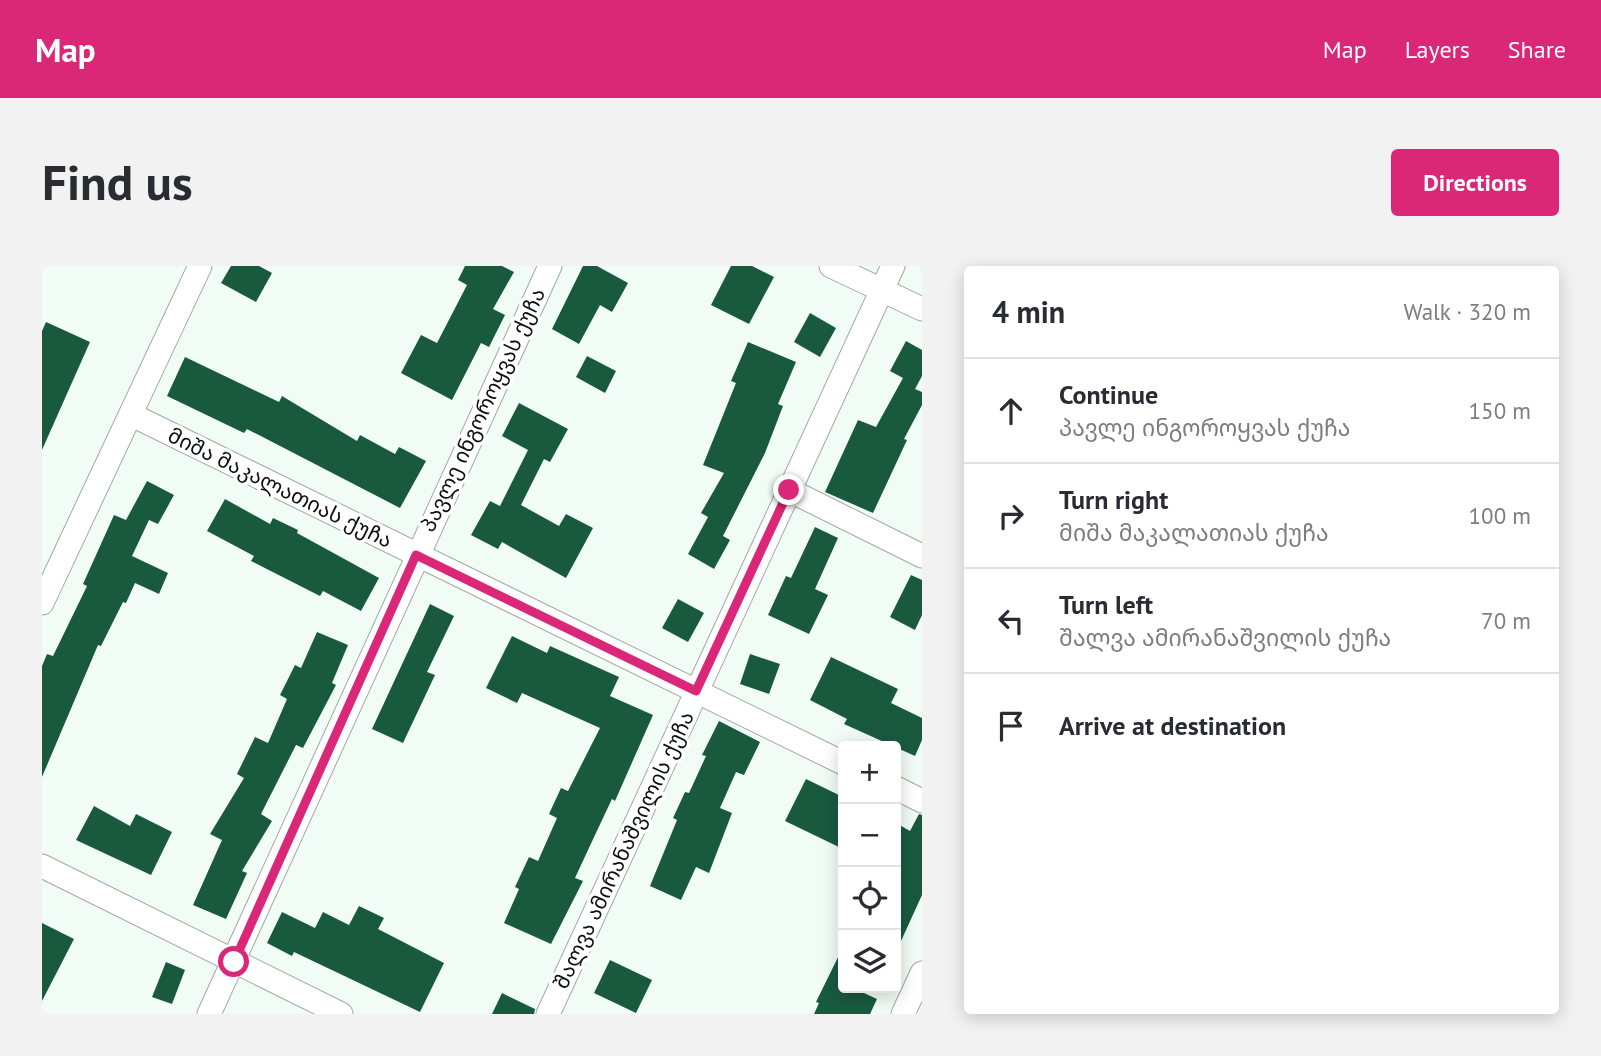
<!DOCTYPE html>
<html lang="en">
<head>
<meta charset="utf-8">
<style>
	:root { --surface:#fff; --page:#f2f2f3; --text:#2b2b33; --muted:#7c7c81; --line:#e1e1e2; --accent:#db2777 }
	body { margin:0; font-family:"PT Sans","Noto Sans Georgian",sans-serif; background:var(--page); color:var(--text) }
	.controls { position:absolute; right:21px; bottom:21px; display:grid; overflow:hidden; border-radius:7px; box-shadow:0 4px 18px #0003 }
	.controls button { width:63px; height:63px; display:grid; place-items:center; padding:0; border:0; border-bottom:2px solid var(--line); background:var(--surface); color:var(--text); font:35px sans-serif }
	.stop { position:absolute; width:21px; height:21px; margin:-16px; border:5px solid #db2777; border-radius:50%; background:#fff }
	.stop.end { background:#db2777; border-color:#fff; box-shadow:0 2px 7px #0008 }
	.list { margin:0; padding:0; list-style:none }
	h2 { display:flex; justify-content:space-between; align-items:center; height:91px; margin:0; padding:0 28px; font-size:30px }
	h2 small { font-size:23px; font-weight:400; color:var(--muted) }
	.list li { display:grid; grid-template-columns:46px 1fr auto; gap:21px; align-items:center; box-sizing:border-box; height:105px; padding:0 28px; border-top:2px solid var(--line) }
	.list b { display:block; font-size:26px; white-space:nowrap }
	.list p { margin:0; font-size:23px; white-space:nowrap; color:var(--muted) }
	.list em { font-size:23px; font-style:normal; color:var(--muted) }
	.icon { flex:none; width:38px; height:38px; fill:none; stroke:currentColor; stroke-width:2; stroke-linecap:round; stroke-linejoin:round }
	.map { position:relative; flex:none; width:880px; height:748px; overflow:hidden; border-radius:7px }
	header { display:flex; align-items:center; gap:42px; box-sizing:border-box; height:98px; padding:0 35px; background:var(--accent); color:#fff }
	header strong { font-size:33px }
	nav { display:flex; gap:38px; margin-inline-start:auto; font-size:24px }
	.intro { display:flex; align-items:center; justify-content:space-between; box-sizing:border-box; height:168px; padding:0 42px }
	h1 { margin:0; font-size:49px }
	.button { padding:18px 32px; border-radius:7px; background:var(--accent); color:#fff; font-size:24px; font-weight:700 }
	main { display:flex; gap:42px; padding:0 42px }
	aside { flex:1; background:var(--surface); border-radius:7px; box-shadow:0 4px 18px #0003 }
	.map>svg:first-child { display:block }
</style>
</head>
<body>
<header>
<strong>Map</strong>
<nav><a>Map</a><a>Layers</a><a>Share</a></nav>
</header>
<div class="intro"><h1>Find us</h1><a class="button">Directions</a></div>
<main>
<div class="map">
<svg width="880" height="748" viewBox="0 0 880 748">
	<rect width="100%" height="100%" fill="#f2fcf7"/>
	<!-- building -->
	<g fill="#195a3f">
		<polygon points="189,0 217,0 230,7 214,36 179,17"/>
		<polygon points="423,0 460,0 472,6 451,43 463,49 447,81 439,77 410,134 359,107 379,69 395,77 425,19 416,14"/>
		<polygon points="541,0 555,0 586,17 570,46 558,39 537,78 510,63"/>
		<polygon points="689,0 710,0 732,11 707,58 669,39"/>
		<polygon points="768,47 794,62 778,91 752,76"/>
		<polygon points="4,56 48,76 0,184 0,65"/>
		<polygon points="864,75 880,84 880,110 873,123 880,126 880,139 862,173 865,174 831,247 783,226 816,154 834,161 861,112 848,105"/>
		<polygon points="706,76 754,96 736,138 741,140 723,187 681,270 688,274 672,303 646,288 666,251 659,247 682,207 661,199 694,117 689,115"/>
		<polygon points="545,90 574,105 563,127 534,111"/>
		<polygon points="143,91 237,136 240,130 315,175 318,169 353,188 357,181 384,195 358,242 205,163 202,167 125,130"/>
		<polygon points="477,137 526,163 508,196 502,193 479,239 517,260 524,248 551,262 524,312 460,276 456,283 429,269 448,235 458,240 486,184 460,170"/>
		<polygon points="105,215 132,229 116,258 107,254 90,290 126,307 117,328 93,317 84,337 81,336 59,380 56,379 0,511 0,400 5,388 11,390 45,320 41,318 72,249 84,254"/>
		<polygon points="183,233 228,258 231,252 256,264 255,267 337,312 319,345 281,325 278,330 209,295 212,290 165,265"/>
		<polygon points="773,261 796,272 773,323 786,329 767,368 726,349 744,310 749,312"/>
		<polygon points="869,309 880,314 880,349 873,364 848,351"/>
		<polygon points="636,333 662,347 646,376 620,362"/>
		<polygon points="388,338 412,350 385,406 393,409 361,477 330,463"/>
		<polygon points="275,366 306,379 290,417 294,419 261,482 254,479 219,548 230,555 200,605 205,607 184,653 151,639 180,574 168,568 202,512 195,508 213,471 226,477 245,433 238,429 253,399 259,402"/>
		<polygon points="470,370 505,387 508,380 577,411 568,430 611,449 573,535 570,533 553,569 533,612 541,615 509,678 462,657 477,623 473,621 487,591 496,595 515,552 507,548 519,522 526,525 558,462 480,427 475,437 444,422"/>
		<polygon points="708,388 738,398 727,428 698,418"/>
		<polygon points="789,391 856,423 849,437 880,452 880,474 873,490 802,458 805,453 768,434"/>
		<polygon points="677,455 718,476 702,509 694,506 678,542 690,547 667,607 654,601 639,634 608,620 635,554 631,552 643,526 647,527 664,490 660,489"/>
		<polygon points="764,513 801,531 801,583 743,555"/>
		<polygon points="52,540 88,560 94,548 130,566 109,609 34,574"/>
		<polygon points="877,548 880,549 880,629 854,686 854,557 868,565"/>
		<polygon points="317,640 342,652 336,663 402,697 378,746 252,686 250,690 225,677 240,646 273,662 281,646 307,659"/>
		<polygon points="0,657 32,673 0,735"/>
		<polygon points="801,681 801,722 811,722 835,733 828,748 772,748 777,737 774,736"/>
		<polygon points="568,694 610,714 594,747 552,727"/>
		<polygon points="124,696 143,704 130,738 110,731"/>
		<polygon points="460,727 493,743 492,748 450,748"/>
	</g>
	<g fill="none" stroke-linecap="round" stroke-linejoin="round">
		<defs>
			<g id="street">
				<polyline points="789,0 880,43"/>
				<polyline points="90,149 801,497"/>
				<polyline points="747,224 880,290"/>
				<polyline points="0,337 158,0"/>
				<polyline points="854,522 880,535"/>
				<polyline points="0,600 299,748"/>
				<polyline points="167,748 508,0"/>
				<polyline points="506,748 851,0"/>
				<polyline points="861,748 880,707"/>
			</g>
		</defs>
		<!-- street casing -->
		<use href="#street" stroke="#a0a9a4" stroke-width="25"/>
		<!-- street -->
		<use href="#street" stroke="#fff" stroke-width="23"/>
	</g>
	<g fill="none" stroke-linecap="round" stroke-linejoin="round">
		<!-- route -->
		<polyline stroke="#db2777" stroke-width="9" points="192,696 374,289 654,425 747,224"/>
	</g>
	<g text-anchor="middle" stroke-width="7" stroke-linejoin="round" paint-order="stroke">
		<!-- street labels -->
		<g font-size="21" fill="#0d100f" stroke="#fff">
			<text transform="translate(441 144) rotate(-65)" y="7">პავლე ინგოროყვას ქუჩა</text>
			<text transform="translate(238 222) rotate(26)" y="7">მიშა მაკალათიას ქუჩა</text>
			<text transform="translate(582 584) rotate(-65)" y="7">შალვა ამირანაშვილის ქუჩა</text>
		</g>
	</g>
</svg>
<div class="controls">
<button>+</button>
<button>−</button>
<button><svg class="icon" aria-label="locate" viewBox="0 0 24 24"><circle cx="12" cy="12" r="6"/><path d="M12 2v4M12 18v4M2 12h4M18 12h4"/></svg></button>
<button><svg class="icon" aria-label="layers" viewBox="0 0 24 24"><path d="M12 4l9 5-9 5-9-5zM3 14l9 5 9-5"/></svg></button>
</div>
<div class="stop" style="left:192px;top:696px"></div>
<div class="stop end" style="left:747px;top:224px"></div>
</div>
<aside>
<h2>4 min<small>Walk · 320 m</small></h2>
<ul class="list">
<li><svg class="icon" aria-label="ahead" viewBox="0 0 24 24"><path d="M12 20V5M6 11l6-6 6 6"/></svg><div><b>Continue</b><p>პავლე ინგოროყვას ქუჩა</p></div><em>150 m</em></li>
<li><svg class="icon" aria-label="right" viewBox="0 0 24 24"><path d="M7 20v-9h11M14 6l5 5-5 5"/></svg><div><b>Turn right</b><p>მიშა მაკალათიას ქუჩა</p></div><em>100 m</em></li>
<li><svg class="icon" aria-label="left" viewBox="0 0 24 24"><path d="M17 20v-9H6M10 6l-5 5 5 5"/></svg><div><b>Turn left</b><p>შალვა ამირანაშვილის ქუჩა</p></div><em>70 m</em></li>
<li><svg class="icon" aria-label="arrive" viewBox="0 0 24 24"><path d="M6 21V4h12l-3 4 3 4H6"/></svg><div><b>Arrive at destination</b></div></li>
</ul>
</aside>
</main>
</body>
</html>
